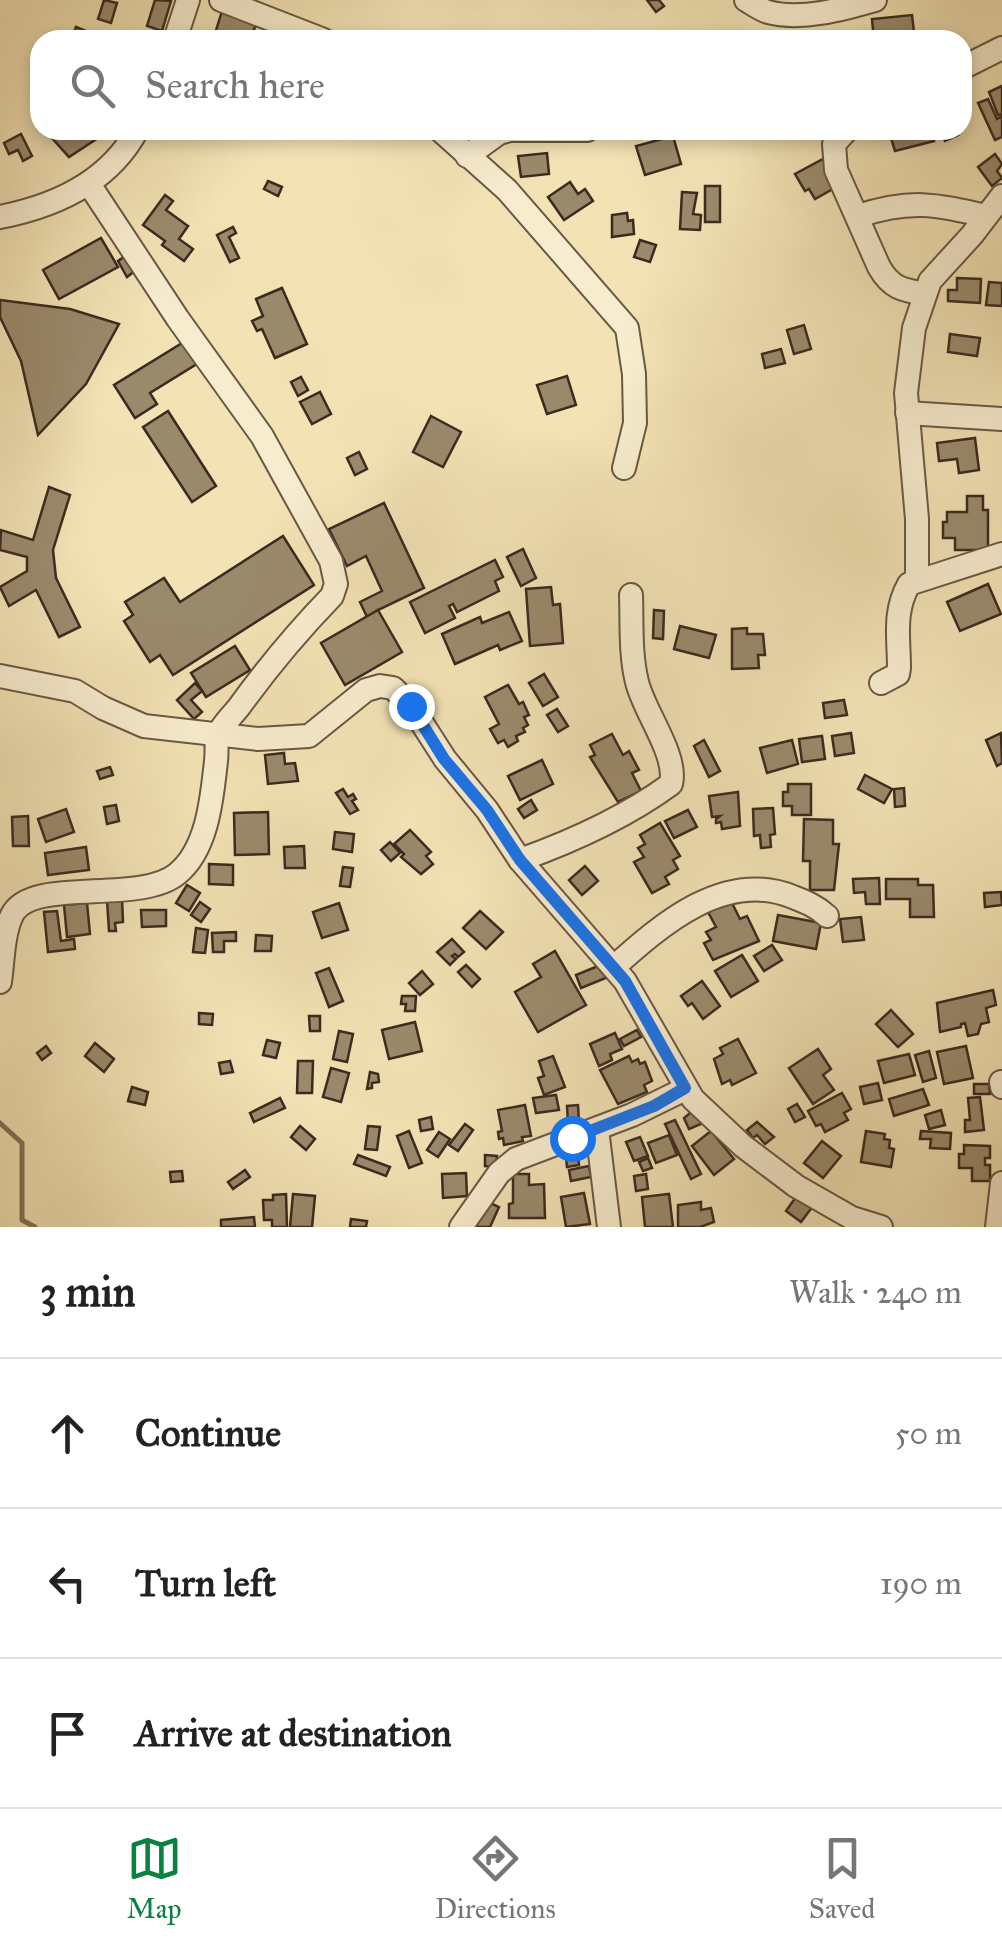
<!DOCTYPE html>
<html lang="en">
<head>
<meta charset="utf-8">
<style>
	body { margin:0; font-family:"IM FELL Great Primer",serif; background:#f2f2f2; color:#222 }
	.stop { position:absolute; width:30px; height:30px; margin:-22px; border:8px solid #1a73e8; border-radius:50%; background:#fff }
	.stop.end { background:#1a73e8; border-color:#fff; box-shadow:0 2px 10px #0008 }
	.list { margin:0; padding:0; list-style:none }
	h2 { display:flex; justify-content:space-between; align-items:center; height:130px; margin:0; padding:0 40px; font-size:42px }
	h2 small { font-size:32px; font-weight:400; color:#767676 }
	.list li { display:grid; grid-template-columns:65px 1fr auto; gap:30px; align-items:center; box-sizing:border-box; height:150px; padding:0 40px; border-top:2px solid #e0e0e0 }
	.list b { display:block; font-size:38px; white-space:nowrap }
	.list em { font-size:32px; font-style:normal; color:#767676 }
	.icon { flex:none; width:55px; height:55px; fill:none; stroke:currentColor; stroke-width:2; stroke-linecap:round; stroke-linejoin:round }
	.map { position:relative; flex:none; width:1002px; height:1227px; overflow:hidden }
	.search { position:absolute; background:#fff; box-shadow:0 5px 15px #0003; left:30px; right:30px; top:30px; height:110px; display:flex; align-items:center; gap:25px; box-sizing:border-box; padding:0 35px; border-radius:30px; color:#767676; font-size:38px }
	.sheet { height:580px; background:#fff }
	nav { display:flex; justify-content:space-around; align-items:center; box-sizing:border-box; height:140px; border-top:2px solid #e0e0e0; background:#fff; font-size:28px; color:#767676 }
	nav a { display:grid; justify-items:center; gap:5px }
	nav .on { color:#0b8043 }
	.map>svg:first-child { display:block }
</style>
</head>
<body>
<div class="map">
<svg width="1002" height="1227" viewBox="0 0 1002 1227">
	<rect width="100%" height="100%" fill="#f2e2b4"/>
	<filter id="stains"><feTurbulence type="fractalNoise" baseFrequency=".002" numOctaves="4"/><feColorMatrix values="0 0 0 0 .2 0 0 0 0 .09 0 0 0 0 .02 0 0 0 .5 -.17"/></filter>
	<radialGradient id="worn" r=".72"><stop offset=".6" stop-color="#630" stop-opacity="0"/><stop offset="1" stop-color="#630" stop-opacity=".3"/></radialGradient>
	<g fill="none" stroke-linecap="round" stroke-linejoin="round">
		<polyline stroke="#84735a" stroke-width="5" points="0,1123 22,1143 22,1220 35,1227"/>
	</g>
	<g fill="#9a8a6c" stroke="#3b2a1f" stroke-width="2.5">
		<polygon points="104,0 117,3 111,23 98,19"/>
		<polygon points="155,0 171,1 162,31 147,26"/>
		<polygon points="647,0 659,0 664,6 656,12"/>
		<polygon points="223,8 256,24 251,39 213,40"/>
		<polygon points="912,15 915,40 874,40 872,19"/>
		<polygon points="76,27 86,31 83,40 72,38"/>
		<polygon points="1002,86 1002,114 998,115 989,92"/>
		<polygon points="988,99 997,119 1002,116 1002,137 995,140 978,103"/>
		<polygon points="61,130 91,130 98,138 69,157 52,138"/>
		<polygon points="921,130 931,130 934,141 895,151 891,138"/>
		<polygon points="939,130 955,130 958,135 945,141"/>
		<polygon points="21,134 32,156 23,161 18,150 9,154 4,143"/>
		<polygon points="673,136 681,164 645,175 636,146"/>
		<polygon points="547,153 549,174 521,177 518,156"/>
		<polygon points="995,154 1002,164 997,171 1002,178 992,186 978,167"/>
		<polygon points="823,159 838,186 815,199 809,189 805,191 795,174"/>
		<polygon points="268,181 282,187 278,196 264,189"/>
		<polygon points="570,182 578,194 585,189 593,201 564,220 548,197"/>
		<rect x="705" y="186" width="15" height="36"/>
		<polygon points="682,192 697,193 693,214 701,215 700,230 680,229"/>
		<polygon points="165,195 173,201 166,210 188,226 179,239 193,249 184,261 162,245 165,241 143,225"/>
		<polygon points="627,213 628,221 633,220 634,234 612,237 612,215"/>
		<polygon points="233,227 236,233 229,237 239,258 230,262 217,235"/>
		<polygon points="101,238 118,267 59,299 43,270"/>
		<polygon points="640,240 656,245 650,262 634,257"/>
		<polygon points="131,252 136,270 127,277 118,261"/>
		<polygon points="957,278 981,279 980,303 948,301 948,290 957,290"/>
		<polygon points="989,282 1002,283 1002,306 986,305"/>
		<polygon points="282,288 307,344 275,358 262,329 257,331 252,321 263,316 256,299"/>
		<polygon points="0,300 70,309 119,324 86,384 38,435 21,361 0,317"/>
		<polygon points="804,325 811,349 794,354 787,330"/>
		<polygon points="950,334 980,338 977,356 948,352"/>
		<polygon points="187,340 200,362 150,393 157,404 135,418 114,385"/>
		<polygon points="781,349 785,363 765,368 762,354"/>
		<polygon points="567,376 576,405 547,414 537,385"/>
		<polygon points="301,377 308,390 298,396 291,382"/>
		<polygon points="320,392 331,414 312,424 300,402"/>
		<polygon points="168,411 216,486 192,502 143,427"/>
		<polygon points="431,416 461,432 443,467 413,452"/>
		<polygon points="975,438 979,470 959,473 957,459 939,461 937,443"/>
		<polygon points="359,452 367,469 355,475 347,458"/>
		<polygon points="49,487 70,495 53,550 56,578 80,627 59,637 36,590 9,606 0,587 27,571 27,557 0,550 1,530 33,540"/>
		<polygon points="967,496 983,496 983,510 988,510 988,550 955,550 955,538 943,538 943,522 947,522 947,512 967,512"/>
		<polygon points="384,503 424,588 378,610 368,619 360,602 382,591 366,556 347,566 329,529"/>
		<polygon points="283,536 314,585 173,675 160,655 150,662 124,621 133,615 125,602 164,578 180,602"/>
		<polygon points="523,549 536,578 521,586 507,557"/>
		<polygon points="495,560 503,577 495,581 499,591 457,612 453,604 449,606 455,618 425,633 410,602"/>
		<polygon points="988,584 1001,614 960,631 947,602"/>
		<polygon points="551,587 553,605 560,604 563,643 530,646 526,589"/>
		<polygon points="378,610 402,652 345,685 321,643"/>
		<polygon points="654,610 664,611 663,639 653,638"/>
		<polygon points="509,612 522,641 500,650 498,645 455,664 442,634 480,617 482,623"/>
		<polygon points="680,626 716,635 709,658 674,649"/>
		<polygon points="747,628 747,634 763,634 765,655 758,655 759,668 732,669 732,629"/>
		<polygon points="235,646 250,670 206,697 191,673"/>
		<polygon points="544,674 558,697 543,706 529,683"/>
		<polygon points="195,683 202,691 191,700 202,712 194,719 177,700"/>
		<polygon points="508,685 519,704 523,702 529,715 524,717 528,725 523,728 525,732 516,736 518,741 508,747 504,740 498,743 490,729 499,724 485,697"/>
		<polygon points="844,700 847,715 825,718 823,703"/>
		<polygon points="557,709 568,726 558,732 547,715"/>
		<polygon points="851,733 854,753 835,756 832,736"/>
		<polygon points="1001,733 1002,763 997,766 986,740"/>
		<polygon points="612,734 623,755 629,751 639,770 632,773 641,791 618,802 590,757 595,755 590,745"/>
		<polygon points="822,736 825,759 802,762 799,739"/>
		<polygon points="704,740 720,771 709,777 694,746"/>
		<polygon points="792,740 798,764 767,773 760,748"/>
		<polygon points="284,753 285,764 295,763 298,781 268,784 265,755"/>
		<polygon points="542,760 553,784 520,800 508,776"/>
		<polygon points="110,767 113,775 100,779 97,771"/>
		<polygon points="865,775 892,789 884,803 858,789"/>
		<polygon points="788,784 811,784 811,815 792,815 792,806 783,806 783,792 788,792"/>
		<polygon points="904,788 905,806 895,807 894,789"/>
		<polygon points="343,789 348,797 353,794 356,799 352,801 358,810 350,814 336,793"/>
		<polygon points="738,792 740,826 722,829 721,822 716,823 716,819 720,816 712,817 709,796"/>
		<polygon points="531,800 537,810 524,818 518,809"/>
		<polygon points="116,805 119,821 107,824 104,807"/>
		<polygon points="773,808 775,834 770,835 771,847 761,848 760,835 754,836 753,809"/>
		<polygon points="66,809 74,832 46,842 38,819"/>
		<polygon points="688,810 697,827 674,838 665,821"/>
		<polygon points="268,812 269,854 235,855 234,813"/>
		<polygon points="28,816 29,846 13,846 12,817"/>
		<polygon points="804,819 833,820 833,844 839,844 834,890 810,890 810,861 803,861"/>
		<polygon points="660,823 680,856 673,860 678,869 665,877 669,884 652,893 634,862 644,857 638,848 645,844 640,835"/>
		<polygon points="410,830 431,852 426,856 433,864 421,874 401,857 404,854 394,844"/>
		<polygon points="335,832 354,834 352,852 333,849"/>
		<polygon points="390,842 400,853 391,861 381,850"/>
		<polygon points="304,846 305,868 285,868 284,847"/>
		<polygon points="86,847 89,870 48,875 45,853"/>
		<polygon points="209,864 233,865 233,885 209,884"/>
		<polygon points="585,866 598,881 582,895 569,880"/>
		<polygon points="343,867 353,868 350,887 340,886"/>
		<polygon points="879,878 880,904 866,904 865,892 854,893 853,879"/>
		<polygon points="886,879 918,879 918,885 933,885 934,917 910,917 910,899 886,899"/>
		<polygon points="187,885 200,893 189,911 176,903"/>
		<polygon points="1001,892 1002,905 985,907 984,893"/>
		<polygon points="122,899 123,922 115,923 116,931 109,931 107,900"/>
		<polygon points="731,901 740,919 747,916 759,941 713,960 704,943 711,940 706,932 716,927 708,912"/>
		<polygon points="200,902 210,909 201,922 191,915"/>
		<polygon points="87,903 90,934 67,937 64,905"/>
		<polygon points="339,903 348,930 322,938 313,912"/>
		<polygon points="141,910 166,910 166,926 142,927"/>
		<polygon points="57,911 61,941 74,939 75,949 48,952 44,912"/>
		<polygon points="480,911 503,932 486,949 463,928"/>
		<polygon points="778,915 821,923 816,949 773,941"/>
		<polygon points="861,917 864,940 843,942 840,919"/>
		<polygon points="196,928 208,930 205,953 193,952"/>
		<polygon points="236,932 236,941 224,941 224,952 213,952 212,933"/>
		<polygon points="256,935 272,936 271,951 255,951"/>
		<polygon points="452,939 464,952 458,957 455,954 452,956 456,959 450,965 437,952"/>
		<polygon points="772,945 782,960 764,971 754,956"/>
		<polygon points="555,951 586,1005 538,1032 515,992 541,977 533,964"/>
		<polygon points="742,955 758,981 731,997 715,971"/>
		<polygon points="603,964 608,977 581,988 576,975"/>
		<polygon points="466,965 480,979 472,987 458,972"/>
		<polygon points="329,968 343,1001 329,1007 316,973"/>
		<polygon points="422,971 433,984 420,995 409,983"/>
		<polygon points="702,981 720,1006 703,1019 692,1003 688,1006 681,996"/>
		<polygon points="993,990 996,1005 986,1008 989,1022 981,1024 978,1034 968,1036 965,1023 961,1024 961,1027 940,1032 937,1003"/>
		<polygon points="402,996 416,996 415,1011 405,1011 406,1004 401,1004"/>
		<polygon points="891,1010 913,1034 898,1047 876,1024"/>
		<polygon points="199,1013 213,1014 212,1025 199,1024"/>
		<polygon points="309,1016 320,1016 320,1031 310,1031"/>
		<polygon points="415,1022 422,1051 389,1059 382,1030"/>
		<polygon points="637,1030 641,1037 624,1046 620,1039"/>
		<polygon points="339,1031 353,1034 347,1062 333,1059"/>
		<polygon points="615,1033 622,1049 610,1054 612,1060 599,1066 590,1044"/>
		<polygon points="738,1039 756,1073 732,1085 730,1080 722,1084 714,1059 723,1054 720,1048"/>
		<polygon points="267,1040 280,1043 276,1058 263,1055"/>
		<polygon points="95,1043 114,1059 104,1072 85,1056"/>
		<polygon points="46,1046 51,1053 42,1060 37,1053"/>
		<polygon points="966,1046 973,1078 944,1084 937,1052"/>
		<polygon points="818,1049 831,1069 823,1075 834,1090 813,1104 789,1068"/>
		<polygon points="929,1051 936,1078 923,1082 915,1055"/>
		<polygon points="909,1054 915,1075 884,1083 878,1061"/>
		<polygon points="553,1056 565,1087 544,1095 538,1078 544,1076 539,1061"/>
		<polygon points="629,1056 632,1062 638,1059 640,1064 645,1062 652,1081 644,1085 647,1092 618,1104 600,1070"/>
		<polygon points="230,1061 233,1072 221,1074 219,1063"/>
		<polygon points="298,1061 313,1061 312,1093 297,1093"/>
		<polygon points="331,1068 349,1073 341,1102 323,1097"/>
		<polygon points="370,1072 378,1074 379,1082 372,1083 372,1088 367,1089"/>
		<polygon points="878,1083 882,1100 864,1104 860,1087"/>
		<polygon points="974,1084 989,1084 990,1094 974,1094"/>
		<polygon points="132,1087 148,1092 145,1105 128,1101"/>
		<polygon points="923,1089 929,1105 894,1116 889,1099"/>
		<polygon points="842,1093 851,1109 844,1113 848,1120 825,1132 821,1124 816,1126 808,1111"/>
		<polygon points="556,1095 559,1110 536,1113 533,1098"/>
		<polygon points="980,1097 984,1130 965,1132 965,1120 970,1120 968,1098"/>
		<polygon points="280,1098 285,1108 254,1122 250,1113"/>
		<polygon points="797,1104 805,1117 795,1122 788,1109"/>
		<polygon points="525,1105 531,1136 522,1137 523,1141 504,1145 503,1138 499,1139 498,1132 502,1131 498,1110"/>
		<polygon points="578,1105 579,1123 568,1123 567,1106"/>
		<polygon points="696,1108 703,1123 689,1129 684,1118"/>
		<polygon points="941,1110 945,1125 929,1129 925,1115"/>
		<polygon points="431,1117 433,1129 421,1131 419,1120"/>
		<polygon points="675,1120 701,1174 691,1179 665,1124"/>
		<polygon points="757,1122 774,1137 765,1144 757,1135 753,1138 747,1130"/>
		<polygon points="465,1124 473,1130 458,1151 449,1145"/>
		<polygon points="300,1126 315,1139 306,1150 291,1137"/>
		<polygon points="368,1126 380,1127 377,1150 365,1149"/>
		<polygon points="409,1131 422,1163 409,1168 397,1136"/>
		<polygon points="711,1131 734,1159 714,1175 692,1146"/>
		<polygon points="866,1131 885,1134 884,1139 890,1140 889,1148 894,1149 891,1167 861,1162"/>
		<polygon points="921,1131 951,1133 950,1149 930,1148 931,1139 920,1139"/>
		<polygon points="439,1132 450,1139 438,1157 427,1150"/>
		<polygon points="669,1135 677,1155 656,1163 648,1143"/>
		<polygon points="640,1137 648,1156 634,1161 626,1142"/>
		<polygon points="822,1141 841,1156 823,1178 804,1163"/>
		<polygon points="964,1145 990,1146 990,1158 985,1158 985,1165 990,1165 990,1181 972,1181 972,1168 959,1168 959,1154 964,1154"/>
		<polygon points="358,1155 390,1167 386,1176 354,1164"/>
		<polygon points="485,1155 497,1156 496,1167 485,1166"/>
		<polygon points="578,1156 579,1165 567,1167 566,1157"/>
		<polygon points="648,1158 652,1168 643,1171 639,1162"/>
		<polygon points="589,1166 591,1177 571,1181 569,1170"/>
		<polygon points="245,1170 250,1177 233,1189 228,1182"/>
		<polygon points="182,1171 183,1181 171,1182 170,1172"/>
		<polygon points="466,1173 467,1196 443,1198 442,1174"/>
		<polygon points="513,1174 529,1174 529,1185 544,1184 545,1218 509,1218 509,1204 513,1203"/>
		<polygon points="646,1174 648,1189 636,1191 634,1176"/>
		<polygon points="584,1193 590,1224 566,1227 561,1197"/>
		<polygon points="286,1194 287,1227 272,1227 272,1220 264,1220 263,1200 273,1200 273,1195"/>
		<polygon points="293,1194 315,1196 312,1227 290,1227"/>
		<polygon points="669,1194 673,1227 645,1227 642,1197"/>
		<polygon points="798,1194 813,1206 801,1222 786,1211"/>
		<polygon points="486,1201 499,1207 490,1227 479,1227 474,1224"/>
		<polygon points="701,1202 701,1210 711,1208 714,1222 700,1227 678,1227 678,1205"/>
		<polygon points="254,1217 255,1227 221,1227 221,1220"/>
		<polygon points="351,1219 367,1221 366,1227 350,1227"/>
	</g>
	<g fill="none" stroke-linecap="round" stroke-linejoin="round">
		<g stroke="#695844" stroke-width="26">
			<g id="minor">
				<polyline points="221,0 324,40"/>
				<path d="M 746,0 C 753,4 761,10 768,12 C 801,21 844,9 875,0"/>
				<polyline points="175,40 188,0"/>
				<polyline points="962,68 1002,48"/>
				<polyline points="440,130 507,190 627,328 634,374 635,423 624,468"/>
				<polyline points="515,130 587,130"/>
				<path d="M 847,130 L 834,144 L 836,170 L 879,267 C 891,288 902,290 925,294"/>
				<polyline points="467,156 499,133 510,130"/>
				<path d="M 858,216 C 911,199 933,204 986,216"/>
				<path d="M 0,217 C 56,206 109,182 137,130"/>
				<polyline points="907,413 1002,419"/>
				<polyline points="917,580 917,519 906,393 914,328 930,281 972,235 1002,196"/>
				<polyline points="0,676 75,691 103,708 144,726 258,739 309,736 366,690 380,686 393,688 411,706 445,759 487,810 520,860 625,981 693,1099 743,1146 796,1186 852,1218 881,1227"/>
				<path d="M 881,683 L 898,674 L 899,668 C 899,638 893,612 909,584 L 1002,554"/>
				<path d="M 520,860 C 573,841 626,817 671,784 C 678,755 644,712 637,682 C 630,654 632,623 631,595"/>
				<path d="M 614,967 C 662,924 725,869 793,897 C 806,902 816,906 827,916"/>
				<path d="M 0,982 C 3,961 3,934 12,915 C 31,876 139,905 177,874 C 208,849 212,797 216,761 C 217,753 216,745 217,738 C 220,727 232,716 239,707 C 268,667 298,631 332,596 L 336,584 L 331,561 L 262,436 L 178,319 L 89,184"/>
				<polyline points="1001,1082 1002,1087"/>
				<polyline points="597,1129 609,1227"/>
				<polyline points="461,1227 499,1173 516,1159 632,1115 685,1089"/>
				<polyline points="997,1227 1002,1183"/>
			</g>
		</g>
		<use href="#minor" stroke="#f7ecce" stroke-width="22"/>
	</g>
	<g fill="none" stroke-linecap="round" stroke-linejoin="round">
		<polyline stroke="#1a73e8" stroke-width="12" points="411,706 444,759 487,810 520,860 625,981 685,1088 654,1106 572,1138"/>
	</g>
	<rect width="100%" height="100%" filter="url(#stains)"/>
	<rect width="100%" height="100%" fill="url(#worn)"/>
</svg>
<div class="stop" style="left:572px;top:1138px"></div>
<div class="stop end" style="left:411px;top:706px"></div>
<div class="search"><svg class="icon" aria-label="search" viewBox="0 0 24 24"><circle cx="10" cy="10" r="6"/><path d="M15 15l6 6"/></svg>Search here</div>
</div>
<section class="sheet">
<h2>3 min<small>Walk · 240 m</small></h2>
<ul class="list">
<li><svg class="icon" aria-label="ahead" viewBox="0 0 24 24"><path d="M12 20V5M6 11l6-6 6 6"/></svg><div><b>Continue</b></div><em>50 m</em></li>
<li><svg class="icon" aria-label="left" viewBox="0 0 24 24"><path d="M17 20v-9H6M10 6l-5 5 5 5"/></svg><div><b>Turn left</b></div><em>190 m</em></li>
<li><svg class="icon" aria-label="arrive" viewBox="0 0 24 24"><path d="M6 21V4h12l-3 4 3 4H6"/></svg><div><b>Arrive at destination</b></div></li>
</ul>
</section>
<nav>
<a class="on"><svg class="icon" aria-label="map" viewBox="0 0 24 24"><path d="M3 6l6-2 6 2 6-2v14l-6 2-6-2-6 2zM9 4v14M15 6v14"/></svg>Map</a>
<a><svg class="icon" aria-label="directions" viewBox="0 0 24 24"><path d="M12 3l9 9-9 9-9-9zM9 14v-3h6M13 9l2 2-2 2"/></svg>Directions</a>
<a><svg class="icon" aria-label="saved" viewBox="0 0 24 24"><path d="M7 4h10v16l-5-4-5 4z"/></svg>Saved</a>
</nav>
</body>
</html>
